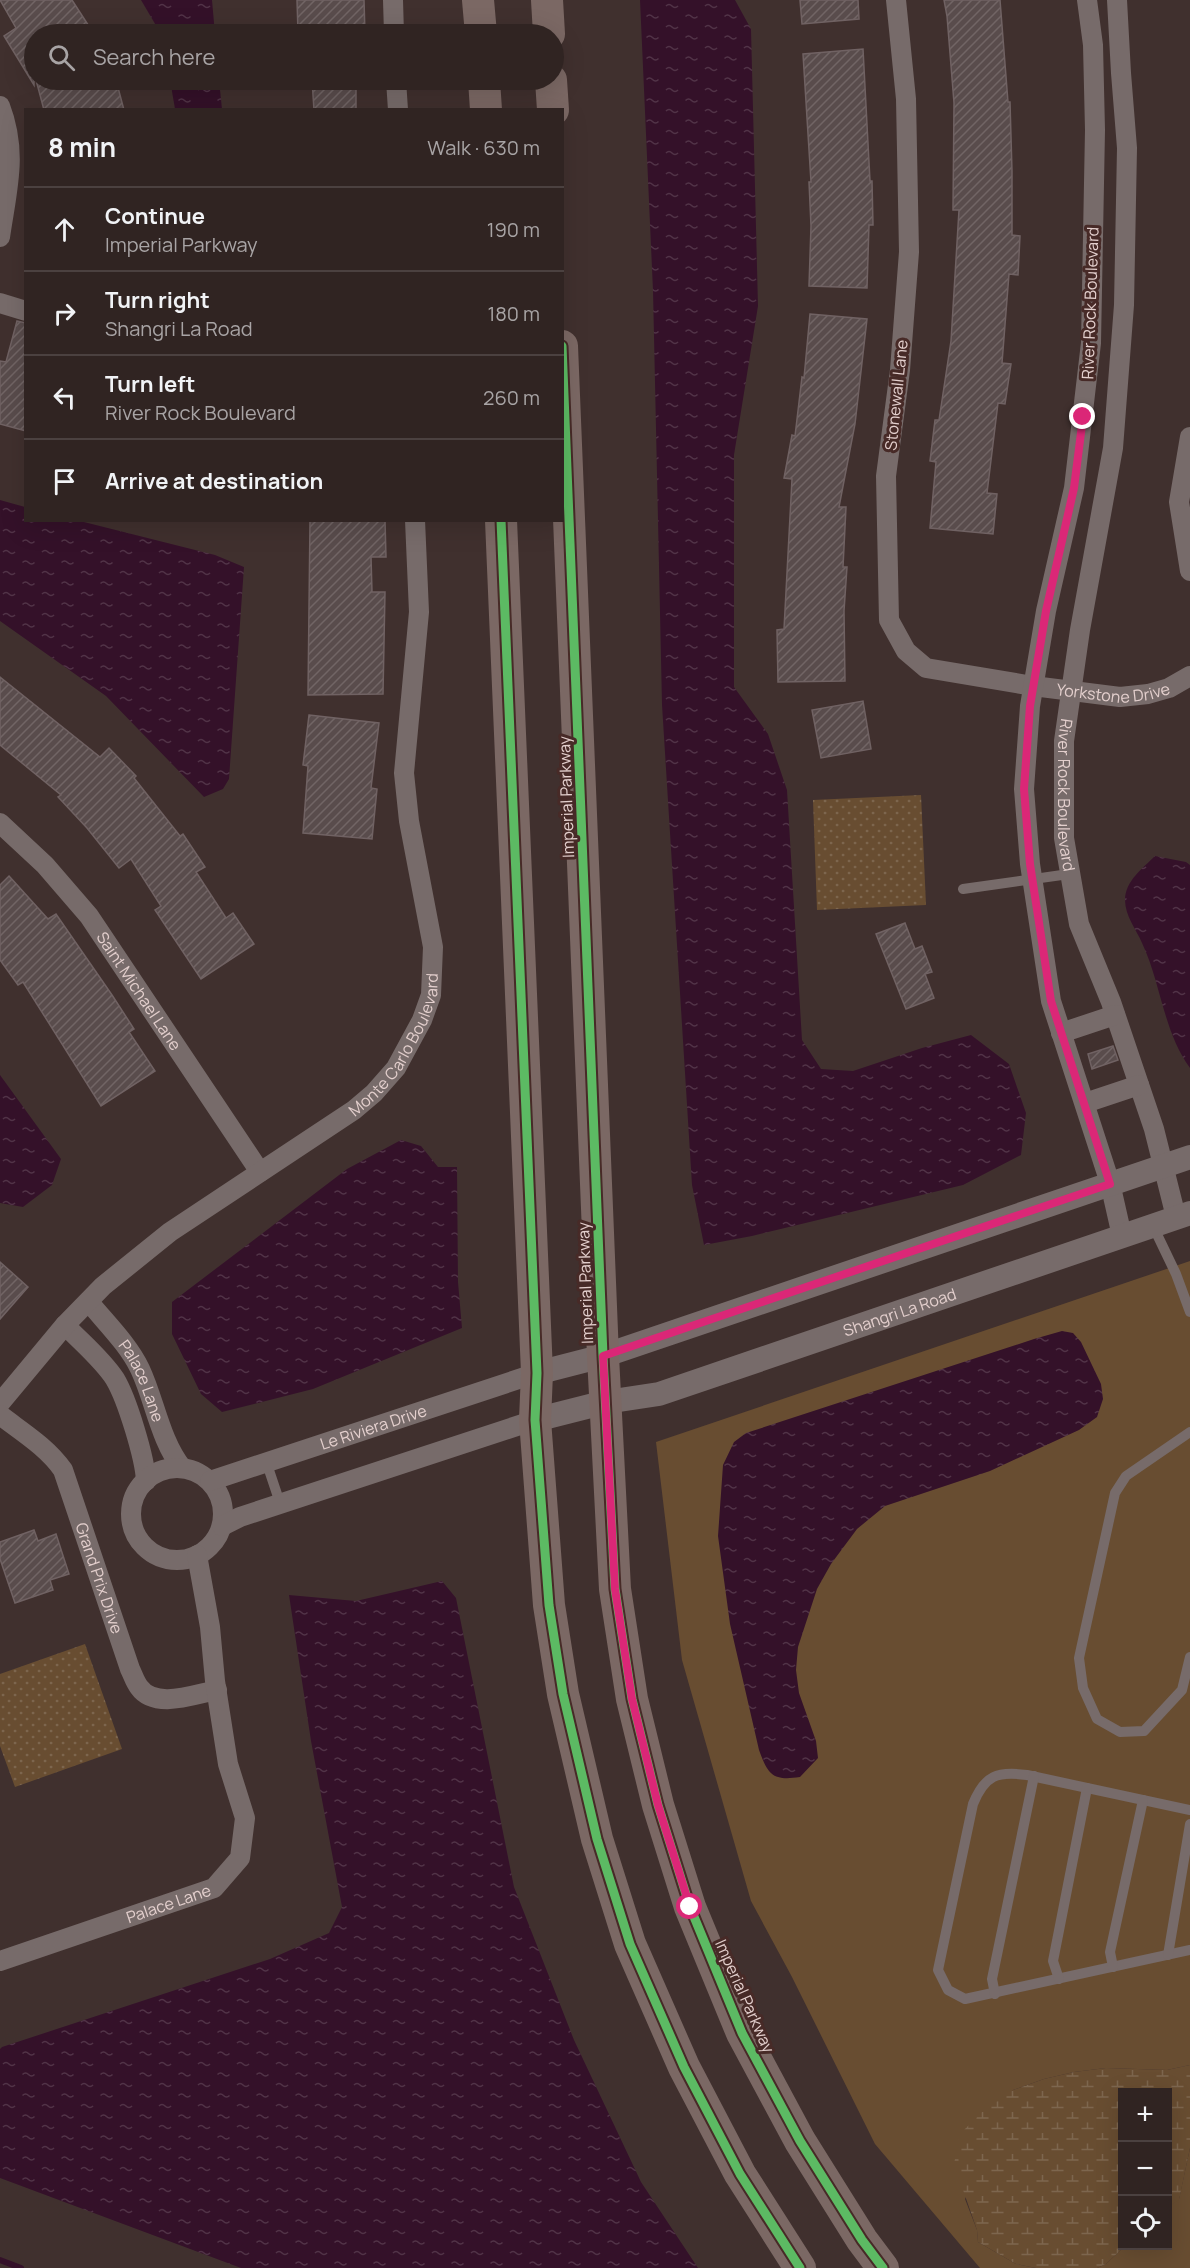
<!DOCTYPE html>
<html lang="en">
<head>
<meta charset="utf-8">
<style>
	body { margin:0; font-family:Manrope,sans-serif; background:#382c2a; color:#f1f3f6 }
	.controls { position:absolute; right:18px; bottom:18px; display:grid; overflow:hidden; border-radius:0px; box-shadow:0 6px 24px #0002 }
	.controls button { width:54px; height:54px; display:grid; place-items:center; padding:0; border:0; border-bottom:2px solid #4b4140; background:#302422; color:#f1f3f6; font:30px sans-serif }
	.stop { position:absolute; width:18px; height:18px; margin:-14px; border:4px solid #db2777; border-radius:50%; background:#fff }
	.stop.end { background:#db2777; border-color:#fff; box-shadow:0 2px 6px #0008 }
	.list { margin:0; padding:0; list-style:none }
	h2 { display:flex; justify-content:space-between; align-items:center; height:78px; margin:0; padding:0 24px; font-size:26px }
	h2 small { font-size:20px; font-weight:400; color:#a8a4a5 }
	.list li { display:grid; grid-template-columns:39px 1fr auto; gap:18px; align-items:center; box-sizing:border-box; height:84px; padding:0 24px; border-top:2px solid #4b4140 }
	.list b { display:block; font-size:22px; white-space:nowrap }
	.list p { margin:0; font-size:20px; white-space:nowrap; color:#a8a4a5 }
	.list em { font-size:20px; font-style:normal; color:#a8a4a5 }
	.icon { flex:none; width:33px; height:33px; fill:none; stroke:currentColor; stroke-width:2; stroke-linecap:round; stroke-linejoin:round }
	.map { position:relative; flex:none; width:1190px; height:2268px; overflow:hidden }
	.search { position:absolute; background:#302422; box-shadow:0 6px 24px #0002; left:24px; top:24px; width:540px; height:66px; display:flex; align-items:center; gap:15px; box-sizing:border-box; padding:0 21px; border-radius:33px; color:#a8a4a5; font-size:22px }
	.panel { position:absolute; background:#302422; box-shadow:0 6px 24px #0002; left:24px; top:108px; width:540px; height:414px; border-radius:0px }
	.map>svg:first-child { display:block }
</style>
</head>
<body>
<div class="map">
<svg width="1190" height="2268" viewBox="0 0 1190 2268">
	<defs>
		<pattern id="wetland-marsh" width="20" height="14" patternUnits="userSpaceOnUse" patternTransform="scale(1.5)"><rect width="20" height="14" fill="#684d31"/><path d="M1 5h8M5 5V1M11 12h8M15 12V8" fill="none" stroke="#7d664e"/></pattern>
		<pattern id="park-dots" width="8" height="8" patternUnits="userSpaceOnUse" patternTransform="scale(1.5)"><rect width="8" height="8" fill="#684d31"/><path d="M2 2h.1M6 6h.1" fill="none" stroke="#7d664e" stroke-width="1.8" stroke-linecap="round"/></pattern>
		<pattern id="water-ripples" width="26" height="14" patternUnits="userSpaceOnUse" patternTransform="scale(1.5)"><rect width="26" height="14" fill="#341129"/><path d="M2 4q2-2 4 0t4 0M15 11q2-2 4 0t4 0" fill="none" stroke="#513347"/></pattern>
		<pattern id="building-hatch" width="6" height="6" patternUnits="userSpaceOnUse" patternTransform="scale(1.5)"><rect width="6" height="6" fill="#594c4c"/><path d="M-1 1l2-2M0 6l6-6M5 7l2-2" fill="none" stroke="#716565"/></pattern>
	</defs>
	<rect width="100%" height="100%" fill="#40302e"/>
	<g fill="#684d31">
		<polygon points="1190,1261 1190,2065 1167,2070 1106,2068 1074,2072 1044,2079 1013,2090 965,2199 977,2230 978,2242 1016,2264 1036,2268 980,2268 875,2144 792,1977 751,1901 682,1660 656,1442"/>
		<polygon points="1190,2148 1190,2268 1097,2268 1106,2264 1125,2246 1168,2246 1168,2207 1179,2199"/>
	</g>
	<polygon fill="url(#wetland-marsh)" points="1190,2065 1190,2148 1179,2200 1168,2207 1168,2092 1122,2092 1122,2246 1125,2246 1106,2264 1097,2268 1036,2268 1016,2264 978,2242 977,2230 954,2164 960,2134 984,2110 1013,2090 1044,2079 1074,2072 1106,2068 1167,2070"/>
	<g fill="url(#park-dots)">
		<polygon points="921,795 926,905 817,910 813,800"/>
		<polygon points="85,1644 122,1749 15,1787 0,1746 0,1674"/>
	</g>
	<g fill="url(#water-ripples)">
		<polygon points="141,0 212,0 215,34 161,34"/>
		<polygon points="640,0 735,0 751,29 758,306 734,455 734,687 768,734 787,790 802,1040 821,1069 853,1071 922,1048 971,1035 1009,1064 1026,1113 1021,1155 963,1185 752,1236 704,1245 692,1185 662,705 653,291"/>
		<polygon points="170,80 219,80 222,109 175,109"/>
		<polygon points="0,500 25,507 26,520 80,521 215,555 244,567 229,779 223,789 204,797 106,696 0,621"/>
		<path d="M 1155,856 L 1186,862 L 1190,865 L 1190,1068 C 1163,1031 1161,983 1142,943 C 1136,929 1125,916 1125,900 C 1125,881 1143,868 1155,856 Z"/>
		<polygon points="0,1075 61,1159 52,1185 23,1207 0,1203"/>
		<polygon points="401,1140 421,1146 438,1167 457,1167 458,1282 462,1328 313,1389 222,1412 201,1394 172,1334 172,1302 347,1169"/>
		<path d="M 1062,1331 L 1073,1333 L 1081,1342 L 1101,1384 L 1103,1399 L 1097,1417 L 1079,1430 L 990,1471 L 885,1506 L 857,1529 L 831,1564 L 817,1589 L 798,1647 L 796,1670 L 799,1693 L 816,1741 L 818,1758 L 800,1777 C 773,1781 768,1775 759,1750 L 730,1624 L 718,1536 L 723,1465 L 734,1442 L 746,1433 L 1034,1339 Z"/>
		<polygon points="442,1581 456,1598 514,1887 574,2040 641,2182 698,2268 241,2268 0,2178 0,2049 2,2047 270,1959 329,1933 342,1907 311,1741 289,1595 356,1601"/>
	</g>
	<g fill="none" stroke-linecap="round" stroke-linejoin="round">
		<polyline stroke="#341129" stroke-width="6" points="0,2260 21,2268"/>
	</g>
	<g fill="url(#building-hatch)" stroke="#706263" stroke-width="1.5">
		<polygon points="0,0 72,0 94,34 34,34 34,85 4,36 16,28"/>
		<polygon points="297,0 364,0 365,34 308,34 308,31 298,32"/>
		<polygon points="800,0 858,0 859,19 802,24"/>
		<polygon points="944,0 1000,0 1008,102 1010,102 1012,171 1012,235 1020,236 1018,275 1009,274 1002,363 1011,364 1005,404 998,403 987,493 997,494 993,534 930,528 936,462 930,461 935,420 939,420 951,341 959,210 953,210 954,103 947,16"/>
		<polygon points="863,49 870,181 872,181 873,225 869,225 867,288 809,286 811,226 809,182 811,182 803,54"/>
		<polygon points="36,80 116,80 124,110 44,110"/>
		<polygon points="312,80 356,80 356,110 314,110"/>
		<polygon points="810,314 867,319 855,424 839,507 846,507 843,567 847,567 844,611 845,681 778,682 777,630 784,629 792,479 784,478 792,435 795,436 802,377 804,378"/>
		<polygon points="17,321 26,323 26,431 0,424 0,361 6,362"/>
		<polygon points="310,520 385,520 386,557 371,557 372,592 385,592 383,694 308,695"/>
		<polygon points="0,677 100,757 109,748 136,776 134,778 180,836 183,834 205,867 196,872 226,918 233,913 254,944 201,979 155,910 161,906 131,859 119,868 87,828 58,797 61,795 0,745"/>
		<polygon points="863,701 871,749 821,758 812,710"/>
		<polygon points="309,715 379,723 371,788 377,789 372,839 303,833 308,766 303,765"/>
		<polygon points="9,876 48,919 56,914 112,995 134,1029 129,1032 155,1071 101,1106 23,982 18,985 0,960 0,885"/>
		<polygon points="905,923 915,949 922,946 932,972 925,974 934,998 906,1009 876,934"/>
		<polygon points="1113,1046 1118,1060 1092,1069 1088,1054"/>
		<polygon points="0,1262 28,1287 0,1319"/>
		<polygon points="34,1530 38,1541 56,1534 69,1574 50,1580 53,1590 15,1603 0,1559 0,1542"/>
	</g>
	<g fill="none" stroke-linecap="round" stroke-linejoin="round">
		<g stroke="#776b6a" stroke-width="10">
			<polyline points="963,889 1069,874"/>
			<polyline points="1153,1226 1176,1274 1190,1312"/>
			<polyline points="1190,1432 1126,1476 1115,1493 1079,1658 1083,1688 1097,1719 1120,1732 1144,1731 1182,1690 1190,1657"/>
			<polyline points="267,1464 280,1503"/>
			<path d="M 1190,1810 L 1027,1775 C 997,1771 985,1775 973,1804 L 938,1970 L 948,1990 L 965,1999 L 1190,1950"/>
			<polyline points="1168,1955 1190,1824"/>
			<polyline points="1113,1967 1110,1952 1143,1800"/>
			<polyline points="1059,1979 1053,1961 1087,1788"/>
			<polyline points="995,1994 992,1979 1034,1776"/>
		</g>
		<g stroke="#776b6a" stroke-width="20">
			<polyline points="393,0 394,34"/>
			<path id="s1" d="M 896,0 L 906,99 L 909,252 L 900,370 L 886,476 L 889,620 L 906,651 L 926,668 L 1033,686 L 1120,697 L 1148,694 L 1169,688 L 1190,676"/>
			<polyline points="1087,0 1093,45 1095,130 1091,343 1074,488 1046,611 1030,706 1024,789 1030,864 1051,1001 1110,1183 1122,1236"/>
			<path id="s2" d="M 1117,0 L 1121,73 L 1127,148 L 1124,305 L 1113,448 L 1080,630 L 1064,741 L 1064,838 L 1079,924 L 1111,1002 L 1154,1129 L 1176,1217"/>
			<polyline points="396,80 398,110"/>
			<path d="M 0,106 C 18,153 7,189 0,237"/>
			<polyline points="0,303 26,311"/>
			<polyline points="1190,437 1179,502 1190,571"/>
			<path id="s3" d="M 0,823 L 45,865 L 89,916 L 260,1172"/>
			<polyline points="1061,1033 1115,1015"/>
			<polyline points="1085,1103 1139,1085"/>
			<path id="s4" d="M 89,1302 C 106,1323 128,1344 140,1369 C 155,1401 160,1440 182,1468"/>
			<path d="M 65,1325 C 81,1342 102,1359 115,1379 C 127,1399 145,1458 146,1481"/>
			<path id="s5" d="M 0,1403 L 65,1325 L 103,1286 L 170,1232 L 354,1110 L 374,1093 L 396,1068 L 422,1020 L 431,995 L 433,947 L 409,821 L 404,773 L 419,612 L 415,520"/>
			<path id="s6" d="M 0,1415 C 22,1432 47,1447 63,1470 L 130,1669 C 133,1675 135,1682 139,1687 C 155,1710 195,1694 217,1690"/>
			<circle cx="177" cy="1514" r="46"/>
			<path id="s7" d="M 210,1481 L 537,1373"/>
			<polyline points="222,1526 240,1517 535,1420"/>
			<path id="s8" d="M 0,1961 L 214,1888 L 240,1858 L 245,1818 L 228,1764 L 215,1681 L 210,1627 L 197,1555"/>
		</g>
		<g stroke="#776b6a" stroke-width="24">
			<polyline points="537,1373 603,1356 1190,1157"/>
			<path id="s9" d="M 535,1420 L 606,1402 L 659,1394 L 1190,1213"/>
		</g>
		<g stroke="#7b6864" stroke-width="32">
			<polyline points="478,0 481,34"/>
			<polyline points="547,0 549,34"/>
			<polyline points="484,80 486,110"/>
			<polyline points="551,80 553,110"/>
			<polyline points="562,346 603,1356 615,1589 632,1699 658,1805 690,1907 742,2033 800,2141 862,2240 883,2268"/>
			<polyline points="501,520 537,1373 535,1420 549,1605 563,1694 597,1839 630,1944 684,2067 740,2174 800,2268"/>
		</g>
		<g stroke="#472a27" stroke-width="13">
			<g id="cycleway">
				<polyline points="562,346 603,1356 615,1589 632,1699 658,1805 690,1907 742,2033 800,2141 862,2240 883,2268"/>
				<polyline points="501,520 537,1373 535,1420 549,1605 563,1694 597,1839 630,1944 684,2067 740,2174 800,2268"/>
			</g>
		</g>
		<use href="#cycleway" stroke="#5cba63" stroke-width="9"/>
	</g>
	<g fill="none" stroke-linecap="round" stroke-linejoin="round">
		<polyline stroke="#db2777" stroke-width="8" points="690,1907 658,1805 632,1699 615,1589 603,1356 1110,1184 1051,1001 1030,864 1024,789 1030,706 1046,611 1074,488 1083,417"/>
	</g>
	<g text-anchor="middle" stroke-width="6" stroke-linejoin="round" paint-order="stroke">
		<g font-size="16" fill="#e3cfcd" stroke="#472a27">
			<text transform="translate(1090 303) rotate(-88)" y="6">River Rock Boulevard</text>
			<text transform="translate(896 395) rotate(-84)" y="6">Stonewall Lane</text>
			<text dy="6" stroke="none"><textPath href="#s1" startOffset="873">Yorkstone Drive</textPath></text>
			<text dy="6" stroke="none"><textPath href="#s2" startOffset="800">River Rock Boulevard</textPath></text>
			<text transform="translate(566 797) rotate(-92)" y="6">Imperial Parkway</text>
			<text dy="6" stroke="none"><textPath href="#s3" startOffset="219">Saint Michael Lane</textPath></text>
			<text dy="6" stroke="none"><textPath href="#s5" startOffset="542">Monte Carlo Boulevard</textPath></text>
			<text transform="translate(585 1283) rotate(-92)" y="6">Imperial Parkway</text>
			<text dy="6" stroke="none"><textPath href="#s9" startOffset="381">Shangri La Road</textPath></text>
			<text dy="6" stroke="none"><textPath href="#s4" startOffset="96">Palace Lane</textPath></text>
			<text dy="6" stroke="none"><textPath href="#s7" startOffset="172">Le Riviera Drive</textPath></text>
			<text dy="6" stroke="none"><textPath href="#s6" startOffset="198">Grand Prix Drive</textPath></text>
			<text dy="6" stroke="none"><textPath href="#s8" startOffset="178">Palace Lane</textPath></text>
			<text transform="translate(745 1996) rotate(66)" y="6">Imperial Parkway</text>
		</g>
	</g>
</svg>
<div class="controls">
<button>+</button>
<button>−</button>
<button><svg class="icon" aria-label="locate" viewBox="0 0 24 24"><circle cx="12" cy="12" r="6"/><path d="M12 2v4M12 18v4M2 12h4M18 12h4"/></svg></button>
</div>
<div class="stop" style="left:690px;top:1907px"></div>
<div class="stop end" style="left:1083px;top:417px"></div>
<div class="search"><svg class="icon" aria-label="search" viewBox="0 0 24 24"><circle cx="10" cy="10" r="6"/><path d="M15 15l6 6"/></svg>Search here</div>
<section class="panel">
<h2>8 min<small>Walk · 630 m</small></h2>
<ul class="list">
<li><svg class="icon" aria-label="ahead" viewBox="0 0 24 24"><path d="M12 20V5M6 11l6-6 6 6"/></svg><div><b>Continue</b><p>Imperial Parkway</p></div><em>190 m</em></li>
<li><svg class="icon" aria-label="right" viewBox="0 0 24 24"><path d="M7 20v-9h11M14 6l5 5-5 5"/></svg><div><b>Turn right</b><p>Shangri La Road</p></div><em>180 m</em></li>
<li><svg class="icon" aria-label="left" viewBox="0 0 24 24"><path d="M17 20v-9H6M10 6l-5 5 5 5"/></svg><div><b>Turn left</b><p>River Rock Boulevard</p></div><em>260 m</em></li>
<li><svg class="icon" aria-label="arrive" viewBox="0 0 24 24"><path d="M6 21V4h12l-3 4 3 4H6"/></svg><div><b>Arrive at destination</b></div></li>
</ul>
</section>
</div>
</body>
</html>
